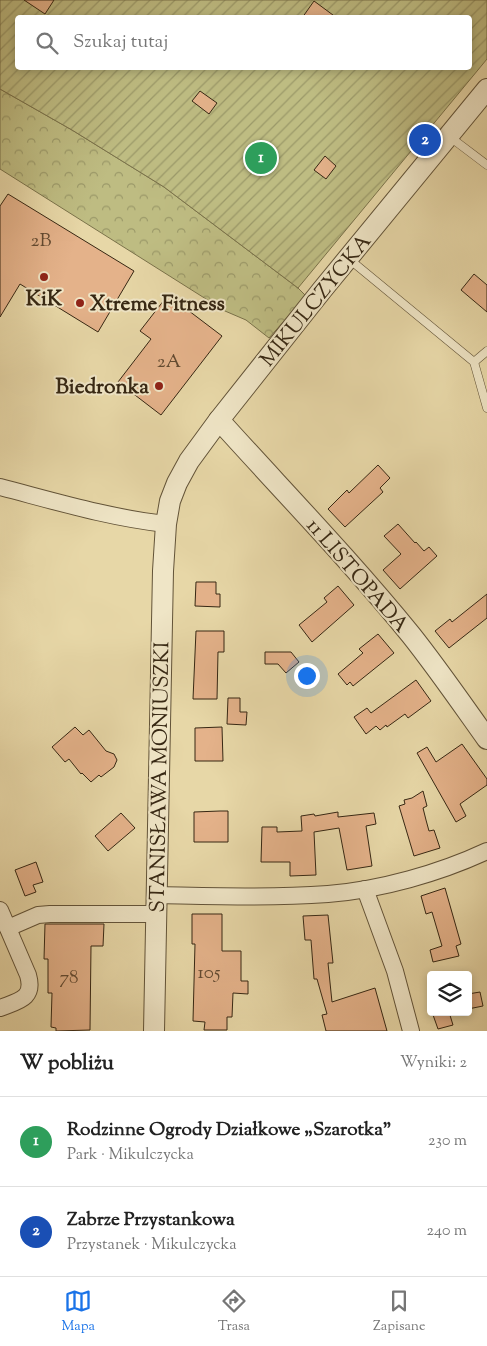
<!DOCTYPE html>
<html lang="pl">
<head>
<meta charset="utf-8">
<style>
	body { margin:0; font-family:"Sorts Mill Goudy",serif; background:#f6f6f6; color:#222 }
	.controls { position:absolute; right:15px; bottom:15px; display:grid; overflow:hidden; border-radius:5px; box-shadow:0 2px 8px #0003 }
	.controls button { width:45px; height:45px; display:grid; place-items:center; padding:0; border:0; border-bottom:1px solid #e0e0e0; background:#fff; color:#222; font:25px sans-serif }
	.you { position:absolute; left:306px; top:675px; width:18px; height:18px; margin:-12px; border:4px solid #fff; border-radius:50%; background:#1a73e8; box-shadow:0 0 0 8px #1a73e833 }
	.badge { display:grid; place-items:center; width:32px; height:32px; border-radius:50%; background:#1a73e8; color:#fff; font-size:16px; font-weight:700 }
	.pin { position:absolute; translate:-50% -50%; border:2px solid #fff; box-shadow:0 1px 5px #0006 }
	.list { margin:0; padding:0; list-style:none }
	h2 { display:flex; justify-content:space-between; align-items:center; height:65px; margin:0; padding:0 20px; font-size:21px }
	h2 small { font-size:16px; font-weight:400; color:#767676 }
	.list li { display:grid; grid-template-columns:32px 1fr auto; gap:15px; align-items:center; box-sizing:border-box; height:90px; padding:0 20px; border-top:1px solid #e0e0e0 }
	.list b { display:block; font-size:19px; white-space:nowrap }
	.list p { margin:0; font-size:16px; white-space:nowrap; color:#767676 }
	.list em { font-size:16px; font-style:normal; color:#767676 }
	.icon { flex:none; width:28px; height:28px; fill:none; stroke:currentColor; stroke-width:2; stroke-linecap:round; stroke-linejoin:round }
	.map { position:relative; flex:none; width:487px; height:1031px; overflow:hidden }
	.search { position:absolute; background:#fff; box-shadow:0 2px 8px #0003; left:15px; right:15px; top:15px; height:55px; display:flex; align-items:center; gap:12px; box-sizing:border-box; padding:0 18px; border-radius:5px; color:#767676; font-size:19px }
	.sheet { height:245px; background:#fff }
	nav { display:flex; justify-content:space-around; align-items:center; box-sizing:border-box; height:70px; border-top:1px solid #e0e0e0; background:#fff; font-size:14px; color:#767676 }
	nav a { display:grid; justify-items:center; gap:2px }
	nav .on { color:#1a73e8 }
	.map>svg:first-child { display:block }
</style>
</head>
<body>
<div class="map">
<svg width="487" height="1031" viewBox="0 0 487 1031">
	<defs>
		<pattern id="forest-crowns" width="20" height="18" patternUnits="userSpaceOnUse" patternTransform="scale(1.25)"><rect width="20" height="18" fill="#bebc82"/><path d="M2 6a3 3 0 1 1 6 0M12 15a3 3 0 1 1 6 0" fill="none" stroke="#9b9969"/></pattern>
		<pattern id="garden-furrows" width="10" height="10" patternUnits="userSpaceOnUse" patternTransform="scale(1.25)"><rect width="10" height="10" fill="#bebc82"/><path d="M-1 1l2-2M0 10L10 0M9 11l2-2" fill="none" stroke="#9b9969"/></pattern>
	</defs>
	<rect width="100%" height="100%" fill="#e7d7a7"/>
	<filter id="stains"><feTurbulence type="fractalNoise" baseFrequency=".004" numOctaves="4"/><feColorMatrix values="0 0 0 0 .2 0 0 0 0 .09 0 0 0 0 .02 0 0 0 .5 -.17"/></filter>
	<radialGradient id="worn" r=".72"><stop offset=".6" stop-color="#630" stop-opacity="0"/><stop offset="1" stop-color="#630" stop-opacity=".3"/></radialGradient>
	<polygon fill="url(#forest-crowns)" stroke="#7a724a" points="0,89 72,130 164,187 298,288 306,296 269,338 246,320 225,311 0,169"/>
	<path fill="url(#garden-furrows)" stroke="#7a724a" fill-rule="evenodd" d="M 0,0 L 487,0 L 487,59 L 298,288 L 164,187 L 72,130 L 0,89 ZM 18,18 L 470,18 L 470,68 L 18,68 Z"/>
	<g fill="#e4b28a" stroke="#362713">
		<polygon points="24,0 54,0 45,14"/>
		<polygon points="314,1 337,18 302,18"/>
		<polygon points="200,91 217,103 209,114 192,101"/>
		<polygon points="325,156 336,166 326,179 314,170"/>
		<polygon points="8,194 134,271 98,332 20,284 0,317 0,206"/>
		<polygon points="474,274 487,285 487,312 461,290"/>
		<polygon points="168,295 222,336 161,415 118,382 151,339 140,331"/>
		<polygon points="378,465 390,478 380,488 383,492 345,527 328,509 347,490 349,493"/>
		<polygon points="398,524 415,543 416,542 424,551 429,547 437,556 400,589 383,570 401,554 384,536"/>
		<polygon points="196,582 216,582 216,594 220,594 220,607 195,606"/>
		<polygon points="338,586 354,605 312,642 299,625 327,602 324,598"/>
		<polygon points="487,594 487,618 449,648 435,631 450,619 452,622"/>
		<polygon points="196,631 224,631 224,652 218,652 217,699 193,699"/>
		<polygon points="378,634 394,653 353,686 350,682 347,685 338,674 363,653 359,649"/>
		<polygon points="265,652 291,652 299,662 286,673 278,664 265,664"/>
		<polygon points="416,680 431,701 408,718 405,714 387,727 386,725 380,730 376,726 366,734 354,717 367,708 371,713"/>
		<polygon points="228,698 240,698 240,712 247,712 246,725 227,724"/>
		<polygon points="75,727 83,735 89,730 106,751 114,754 117,760 114,767 101,777 99,775 91,782 82,773 81,774 69,759 65,762 52,747"/>
		<polygon points="222,727 223,761 195,761 195,728"/>
		<polygon points="462,744 487,779 487,785 460,804 466,816 456,822 417,753 427,747 436,762"/>
		<polygon points="423,791 427,806 423,808 426,820 429,831 434,830 440,848 414,856 399,806 405,804 404,800 412,798"/>
		<polygon points="220,811 228,811 228,842 194,842 194,812"/>
		<polygon points="338,812 338,817 374,813 376,824 366,826 372,866 347,870 339,828 314,832 316,875 290,876 290,862 261,862 262,827 277,827 277,832 302,831 301,816 314,814 315,816"/>
		<polygon points="121,813 135,828 108,851 95,836"/>
		<polygon points="36,862 43,882 33,885 36,892 25,896 15,870"/>
		<polygon points="445,888 461,944 456,946 459,956 433,962 430,950 442,946 432,912 426,914 421,896"/>
		<polygon points="192,914 222,914 222,951 241,951 241,981 248,981 248,994 233,993 232,1017 227,1017 227,1030 204,1030 205,1022 193,1021 195,944 192,944"/>
		<polygon points="328,915 333,963 328,963 332,1002 375,988 387,1031 326,1031 322,1015 327,1014 317,979 314,979 311,940 305,940 303,916"/>
		<polygon points="45,924 104,924 103,946 91,946 90,1030 56,1031 56,1028 51,1027 52,993 48,993 48,959 44,959"/>
		<polygon points="480,992 483,1006 468,1009 468,994"/>
		<polygon points="432,1012 449,1012 453,1025 438,1029"/>
	</g>
	<g fill="none" stroke-linecap="round" stroke-linejoin="round">
		<g stroke="#625338" stroke-width="9">
			<g id="service">
				<polyline points="450,137 487,165"/>
				<polyline points="349,259 474,362 487,408"/>
				<polyline points="474,362 487,351"/>
			</g>
		</g>
		<g stroke="#625338" stroke-width="18">
			<g id="minor">
				<path d="M 0,487 C 54,501 110,518 166,524"/>
				<polyline points="365,889 395,971 411,1031"/>
				<path d="M 156,895 C 213,896 271,898 328,894 C 380,890 440,873 487,851"/>
				<path d="M 0,910 L 28,975 C 35,999 18,1001 0,1008"/>
				<polyline points="8,928 38,915 50,914 155,914"/>
			</g>
		</g>
		<g stroke="#625338" stroke-width="22">
			<g id="tertiary">
				<path d="M 219,420 C 283,491 350,560 411,635 C 438,669 462,704 487,739"/>
				<polyline points="154,1031 163,571 166,524 170,501 177,483 189,461 219,420 322,290 487,89"/>
			</g>
		</g>
		<use href="#service" stroke="#efe5c6" stroke-width="8"/>
		<use href="#minor" stroke="#efe5c6" stroke-width="16"/>
		<use href="#tertiary" stroke="#efe5c6" stroke-width="20"/>
	</g>
	<g fill="#8f2418" stroke="#efe5c6" stroke-width="2">
		<circle cx="44" cy="277" r="5"/>
		<circle cx="80" cy="303" r="5"/>
		<circle cx="159" cy="386" r="5"/>
	</g>
	<g text-anchor="middle" stroke-width="4" stroke-linejoin="round" paint-order="stroke">
		<g font-size="19" fill="#624a31">
			<text x="41" y="246">2B</text>
			<text x="169" y="367">2A</text>
			<text x="209" y="978">105</text>
			<text x="69" y="983">78</text>
		</g>
		<g font-size="21" font-weight="bold" fill="#362713" stroke="#efe5c6">
			<text x="44" y="305">KiK</text>
			<text x="90" y="310" text-anchor="start">Xtreme Fitness</text>
			<text x="149" y="393" text-anchor="end">Biedronka</text>
		</g>
		<g font-size="21" fill="#362713" stroke="#efe5c6">
			<text transform="translate(315 300) rotate(-51)" y="7">MIKULCZYCKA</text>
			<text transform="translate(358 575) rotate(49)" y="7">11 LISTOPADA</text>
			<text transform="translate(159 777) rotate(-89)" y="7">STANISŁAWA MONIUSZKI</text>
		</g>
	</g>
	<rect width="100%" height="100%" filter="url(#stains)"/>
	<rect width="100%" height="100%" fill="url(#worn)"/>
</svg>
<div class="controls">
<button><svg class="icon" aria-label="layers" viewBox="0 0 24 24"><path d="M12 4l9 5-9 5-9-5zM3 14l9 5 9-5"/></svg></button>
</div>
<div class="you"></div>
<div class="pin badge" style="left:261px;top:158px;background:#2e9e5b">1</div>
<div class="pin badge" style="left:425px;top:140px;background:#1a4fb4">2</div>
<div class="search"><svg class="icon" aria-label="search" viewBox="0 0 24 24"><circle cx="10" cy="10" r="6"/><path d="M15 15l6 6"/></svg>Szukaj tutaj</div>
</div>
<section class="sheet">
<h2>W pobliżu<small>Wyniki: 2</small></h2>
<ul class="list">
<li><span class="badge" style="background:#2e9e5b">1</span><div><b>Rodzinne Ogrody Działkowe „Szarotka”</b><p>Park · Mikulczycka</p></div><em>230 m</em></li>
<li><span class="badge" style="background:#1a4fb4">2</span><div><b>Zabrze Przystankowa</b><p>Przystanek · Mikulczycka</p></div><em>240 m</em></li>
</ul>
</section>
<nav>
<a class="on"><svg class="icon" aria-label="map" viewBox="0 0 24 24"><path d="M3 6l6-2 6 2 6-2v14l-6 2-6-2-6 2zM9 4v14M15 6v14"/></svg>Mapa</a>
<a><svg class="icon" aria-label="directions" viewBox="0 0 24 24"><path d="M12 3l9 9-9 9-9-9zM9 14v-3h6M13 9l2 2-2 2"/></svg>Trasa</a>
<a><svg class="icon" aria-label="saved" viewBox="0 0 24 24"><path d="M7 4h10v16l-5-4-5 4z"/></svg>Zapisane</a>
</nav>
</body>
</html>
